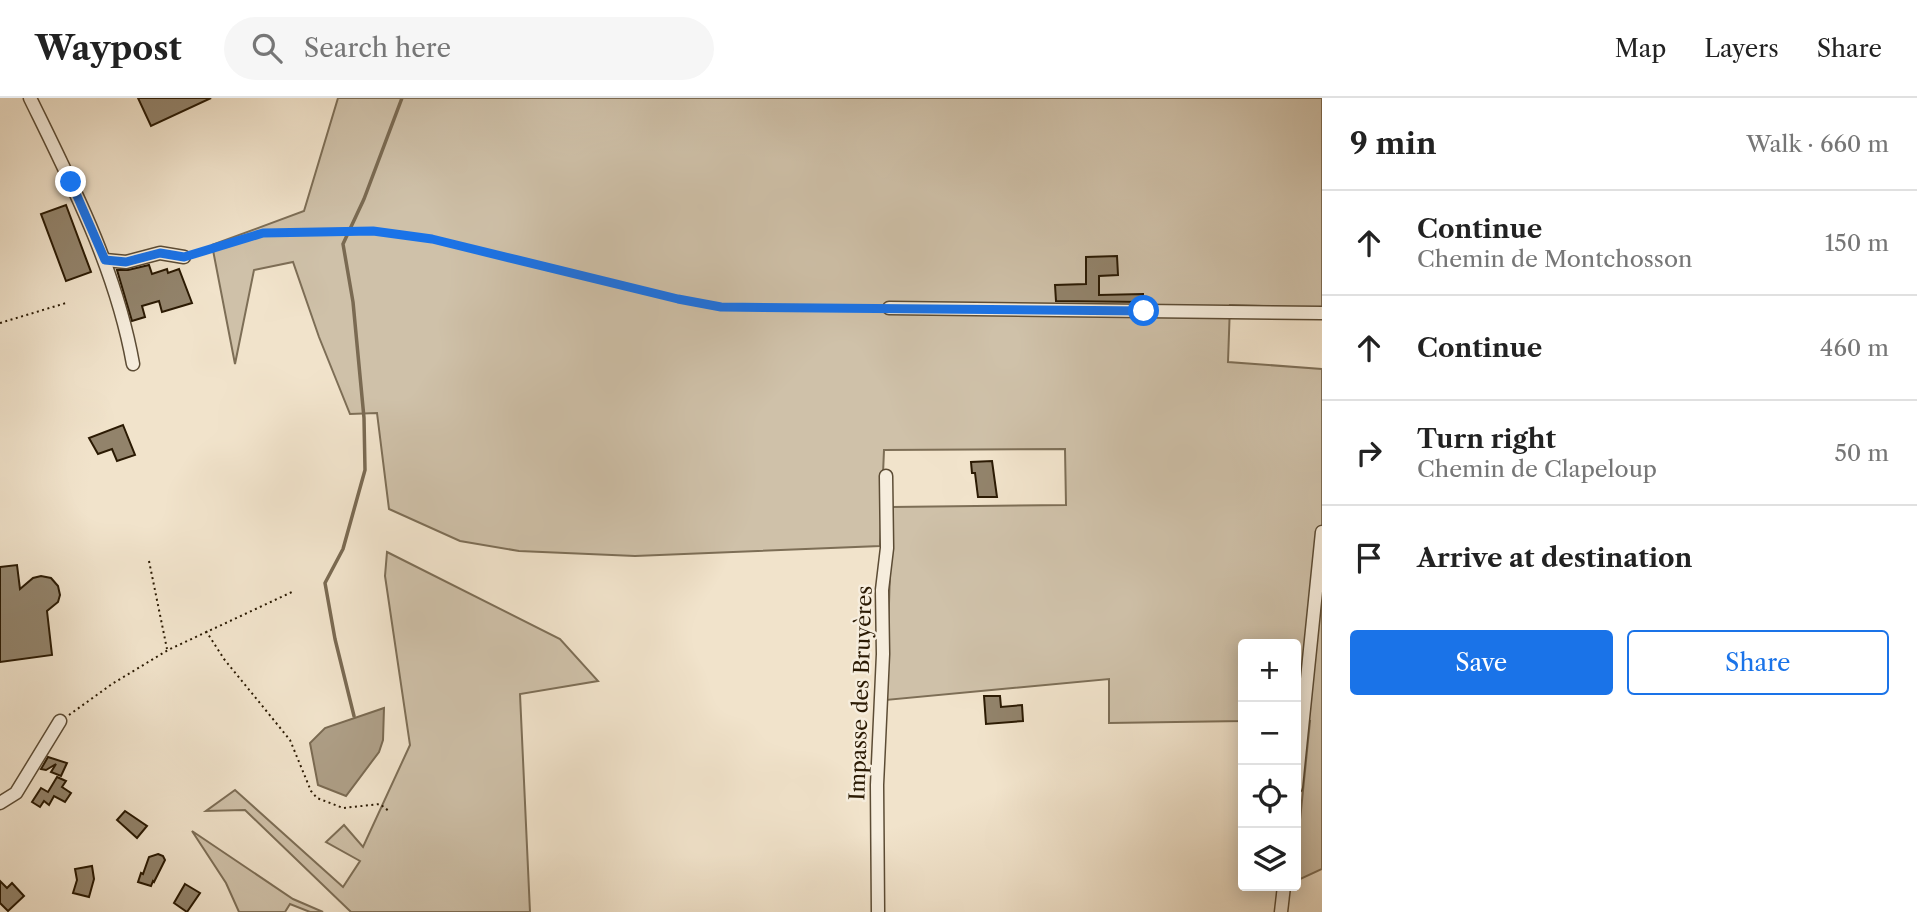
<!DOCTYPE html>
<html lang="en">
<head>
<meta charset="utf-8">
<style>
	body { margin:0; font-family:"Libre Caslon Text",serif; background:#f6f6f6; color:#222 }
	.controls { position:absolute; right:21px; bottom:21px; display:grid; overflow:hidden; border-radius:7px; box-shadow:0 4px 18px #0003 }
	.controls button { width:63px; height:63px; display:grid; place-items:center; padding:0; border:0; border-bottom:2px solid #e0e0e0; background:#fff; color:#222; font:35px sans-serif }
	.stop { position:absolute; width:21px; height:21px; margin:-16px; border:5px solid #1a73e8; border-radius:50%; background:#fff }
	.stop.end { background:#1a73e8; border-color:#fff; box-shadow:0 2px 7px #0008 }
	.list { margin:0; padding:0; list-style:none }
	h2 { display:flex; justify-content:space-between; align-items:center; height:91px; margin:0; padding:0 28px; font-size:30px }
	h2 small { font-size:23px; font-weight:400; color:#767676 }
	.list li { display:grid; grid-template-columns:46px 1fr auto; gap:21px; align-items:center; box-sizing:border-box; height:105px; padding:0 28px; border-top:2px solid #e0e0e0 }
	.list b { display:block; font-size:26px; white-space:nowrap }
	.list p { margin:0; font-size:23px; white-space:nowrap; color:#767676 }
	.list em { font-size:23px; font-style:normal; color:#767676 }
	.actions { display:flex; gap:14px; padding:21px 28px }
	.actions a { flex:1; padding:16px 0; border:2px solid #1a73e8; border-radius:7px; text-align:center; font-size:24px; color:#1a73e8 }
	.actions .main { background:#1a73e8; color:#fff }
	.icon { flex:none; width:38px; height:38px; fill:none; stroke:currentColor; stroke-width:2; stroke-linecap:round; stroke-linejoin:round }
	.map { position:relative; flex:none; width:1322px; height:814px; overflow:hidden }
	header { display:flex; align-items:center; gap:42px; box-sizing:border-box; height:98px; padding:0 35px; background:#fff; border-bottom:2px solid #e0e0e0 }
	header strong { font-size:33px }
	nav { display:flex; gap:38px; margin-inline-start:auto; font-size:24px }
	.search { width:490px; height:63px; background:#f6f6f6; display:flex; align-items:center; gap:18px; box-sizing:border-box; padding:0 24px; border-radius:38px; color:#767676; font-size:26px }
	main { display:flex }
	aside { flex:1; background:#fff }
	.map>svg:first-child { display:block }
</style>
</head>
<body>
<header>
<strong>Waypost</strong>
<div class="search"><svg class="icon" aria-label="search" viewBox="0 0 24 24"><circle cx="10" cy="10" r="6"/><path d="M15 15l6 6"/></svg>Search here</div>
<nav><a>Map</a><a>Layers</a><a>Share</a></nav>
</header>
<main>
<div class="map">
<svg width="1322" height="814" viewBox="0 0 1322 814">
	<rect width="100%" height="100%" fill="#f1e3cb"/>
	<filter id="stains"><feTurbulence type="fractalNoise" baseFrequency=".00286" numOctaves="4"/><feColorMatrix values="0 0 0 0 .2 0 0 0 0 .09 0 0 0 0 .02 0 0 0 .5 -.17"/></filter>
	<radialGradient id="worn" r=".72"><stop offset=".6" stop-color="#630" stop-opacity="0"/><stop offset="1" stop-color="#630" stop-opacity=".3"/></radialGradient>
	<g fill="#cfc1a9" stroke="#7d6e56" stroke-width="2">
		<polygon points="338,0 1322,0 1322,210 1230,207 1228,264 1322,271 1322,771 1296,783 1296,762 1310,623 1296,622 1296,546 1243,546 1243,623 1109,625 1109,581 886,602 892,409 1066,407 1065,351 884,352 880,448 635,458 519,453 460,443 389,411 377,315 350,316 319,239 293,164 254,172 235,266 212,147 304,113"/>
		<polygon points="387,454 560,541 598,583 520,596 530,814 351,814 245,712 206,713 235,692 343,789 360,763 326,744 344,727 363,749 410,647 385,478"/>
		<polygon points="192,733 293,801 323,814 310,814 290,806 285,814 239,814 226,785"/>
	</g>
	<polygon fill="#ae9f87" stroke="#7a6a52" stroke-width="2" points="384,610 383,642 379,654 346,698 318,687 310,645 325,630"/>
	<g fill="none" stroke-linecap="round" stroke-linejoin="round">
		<polyline stroke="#7a6a52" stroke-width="3.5" points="354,618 335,541 325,485 343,451 365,372 364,320 353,204 343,146 364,101 402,0"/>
	</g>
	<g fill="#92836b" stroke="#2b1a03" stroke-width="2">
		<polygon points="138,0 211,0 151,28"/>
		<polygon points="66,107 91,174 66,183 41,116"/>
		<polygon points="1117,158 1118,177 1099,178 1099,197 1143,196 1143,204 1056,203 1055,187 1086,186 1086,159"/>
		<polygon points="149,167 152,176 167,171 168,175 179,171 192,205 162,214 159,203 142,208 145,219 132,223 117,172 128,172"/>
		<polygon points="123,327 135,357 117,363 112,351 98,356 89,340"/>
		<polygon points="992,363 997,399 978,399 975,375 972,375 971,364"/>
		<polygon points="17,467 20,491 33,480 41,478 51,480 58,488 60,497 58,504 47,513 52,557 0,564 0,469"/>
		<polygon points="984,598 1000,598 1001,609 1022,607 1023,623 986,626"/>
		<polygon points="48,659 67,665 61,678 51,674 56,666 46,672 41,671"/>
		<polygon points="57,679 66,683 62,689 71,695 65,704 54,698 49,707 44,703 40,709 32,704 41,690 48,694"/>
		<polygon points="125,713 147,728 137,740 117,722"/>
		<polygon points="158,756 163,758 165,762 154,784 153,783 151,788 138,784 141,775 143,776 149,759"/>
		<polygon points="92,768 94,781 89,799 73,795 77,782 75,771"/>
		<polygon points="0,783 7,790 12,785 24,798 8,813 0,805"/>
		<polygon points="185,786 200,795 187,814 174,805"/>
	</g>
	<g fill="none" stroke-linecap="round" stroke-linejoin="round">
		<g stroke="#5c4c35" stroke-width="15">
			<g id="street">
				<path d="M 30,0 C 72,86 116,171 133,266"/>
				<polyline points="105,162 126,164 160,155 184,159"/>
				<polyline points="889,210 1322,215"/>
				<polyline points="1296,689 1322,434"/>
				<polyline points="0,705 16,695 60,623"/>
				<polyline points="878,814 877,687 883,556 882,492 887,450 886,378"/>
				<polyline points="1281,814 1284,788"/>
			</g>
		</g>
		<g stroke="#2b1a03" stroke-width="2" stroke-dasharray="2 3.5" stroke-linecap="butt">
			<polyline points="195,156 263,135 373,133 432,140 678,201 721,209 877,210"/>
			<polyline points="0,225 66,205"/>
			<polyline points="149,463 167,551"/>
			<polyline points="206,533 224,561 290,642 311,693 317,700 343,710 380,706 390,714"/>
			<polyline points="69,617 112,586 168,552 292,494"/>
		</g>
		<use href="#street" stroke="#f6eddd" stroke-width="12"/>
	</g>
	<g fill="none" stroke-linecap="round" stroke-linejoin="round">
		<polyline stroke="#1a73e8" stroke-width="9" points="71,84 105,162 126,164 160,155 184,159 263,135 373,133 432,141 678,201 721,209 1144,213"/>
	</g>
	<g text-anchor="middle" stroke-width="5" stroke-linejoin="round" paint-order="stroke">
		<g font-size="21" fill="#2b1a03" stroke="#f6eddd">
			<text transform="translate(861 595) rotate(-88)" y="7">Impasse des Bruyères</text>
		</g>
	</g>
	<rect width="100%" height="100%" filter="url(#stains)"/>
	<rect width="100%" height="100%" fill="url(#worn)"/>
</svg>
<div class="controls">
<button>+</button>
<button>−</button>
<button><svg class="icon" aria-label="locate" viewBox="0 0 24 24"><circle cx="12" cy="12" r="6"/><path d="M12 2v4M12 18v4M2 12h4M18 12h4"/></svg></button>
<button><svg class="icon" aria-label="layers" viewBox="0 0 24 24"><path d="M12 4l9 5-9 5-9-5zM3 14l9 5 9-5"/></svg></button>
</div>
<div class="stop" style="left:1144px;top:213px"></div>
<div class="stop end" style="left:71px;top:84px"></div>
</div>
<aside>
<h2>9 min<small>Walk · 660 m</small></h2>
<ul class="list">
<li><svg class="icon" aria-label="ahead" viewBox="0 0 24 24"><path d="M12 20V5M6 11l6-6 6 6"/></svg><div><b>Continue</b><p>Chemin de Montchosson</p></div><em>150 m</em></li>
<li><svg class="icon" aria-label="ahead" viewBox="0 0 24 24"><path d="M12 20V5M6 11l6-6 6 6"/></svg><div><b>Continue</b></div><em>460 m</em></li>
<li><svg class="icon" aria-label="right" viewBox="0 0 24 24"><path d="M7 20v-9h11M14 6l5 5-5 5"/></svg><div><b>Turn right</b><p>Chemin de Clapeloup</p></div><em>50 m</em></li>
<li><svg class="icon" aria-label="arrive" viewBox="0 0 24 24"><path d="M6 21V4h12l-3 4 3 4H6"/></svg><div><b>Arrive at destination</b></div></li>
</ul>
<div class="actions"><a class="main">Save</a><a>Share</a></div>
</aside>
</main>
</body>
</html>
